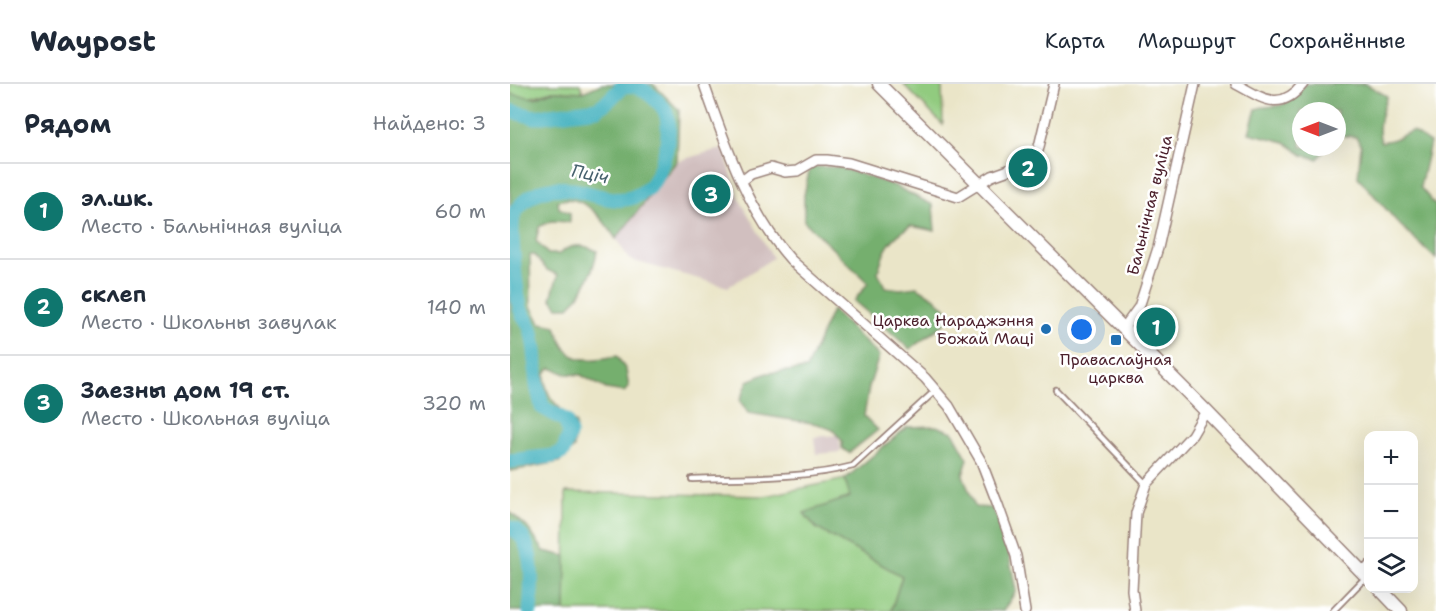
<!DOCTYPE html>
<html lang="ru">
<head>
<meta charset="utf-8">
<style>
	body { margin:0; font-family:"Shantell Sans",sans-serif; background:#f2f2f3; color:#1f2937 }
	.controls { position:absolute; right:18px; bottom:18px; display:grid; overflow:hidden; border-radius:12px; box-shadow:0 6px 24px #0002 }
	.controls button { width:54px; height:54px; display:grid; place-items:center; padding:0; border:0; border-bottom:2px solid #e0e1e3; background:#fff; color:#1f2937; font:30px sans-serif }
	.compass { position:absolute; left:782px; top:18px; width:54px; height:54px; border-radius:50%; background:#fff; box-shadow:0 6px 24px #0002; rotate:270deg }
	.you { position:absolute; left:572px; top:246px; width:21px; height:21px; margin:-15px; border:4px solid #fff; border-radius:50%; background:#1a73e8; box-shadow:0 0 0 9px #1a73e833 }
	.badge { display:grid; place-items:center; width:39px; height:39px; border-radius:50%; background:#0f766e; color:#fff; font-size:20px; font-weight:700 }
	.pin { position:absolute; translate:-50% -50%; border:3px solid #fff; box-shadow:0 2px 6px #0006 }
	.list { margin:0; padding:0; list-style:none }
	h2 { display:flex; justify-content:space-between; align-items:center; height:78px; margin:0; padding:0 24px; font-size:26px }
	h2 small { font-size:20px; font-weight:400; color:#747a83 }
	.list li { display:grid; grid-template-columns:39px 1fr auto; gap:18px; align-items:center; box-sizing:border-box; height:96px; padding:0 24px; border-top:2px solid #e0e1e3 }
	.list b { display:block; font-size:22px; white-space:nowrap }
	.list p { margin:0; font-size:20px; white-space:nowrap; color:#747a83 }
	.list em { font-size:20px; font-style:normal; color:#747a83 }
	.icon { flex:none; width:33px; height:33px; fill:none; stroke:currentColor; stroke-width:2; stroke-linecap:round; stroke-linejoin:round }
	.map { position:relative; flex:none; width:926px; height:527px; overflow:hidden }
	header { display:flex; align-items:center; gap:36px; box-sizing:border-box; height:84px; padding:0 30px; background:#fff; border-bottom:2px solid #e0e1e3 }
	header strong { font-size:28px }
	nav { display:flex; gap:33px; margin-inline-start:auto; font-size:21px }
	main { display:flex }
	aside { flex:1; background:#fff }
	.map>svg:first-child { display:block }
</style>
</head>
<body>
<header>
<strong>Waypost</strong>
<nav><a>Карта</a><a>Маршрут</a><a>Сохранённые</a></nav>
</header>
<main>
<aside>
<h2>Рядом<small>Найдено: 3</small></h2>
<ul class="list">
<li><span class="badge">1</span><div><b>эл.шк.</b><p>Место · Бальнічная вуліца</p></div><em>60 m</em></li>
<li><span class="badge">2</span><div><b>склеп</b><p>Место · Школьны завулак</p></div><em>140 m</em></li>
<li><span class="badge">3</span><div><b>Заезны дом 19 ст.</b><p>Место · Школьная вуліца</p></div><em>320 m</em></li>
</ul>
</aside>
<div class="map">
<svg width="926" height="527" viewBox="0 0 926 527">
	<rect width="100%" height="100%" fill="#fff"/>
	<filter id="ink" filterUnits="userSpaceOnUse"><feTurbulence type="fractalNoise" baseFrequency=".0167" numOctaves="2"/><feDisplacementMap in="SourceGraphic" scale="12" xChannelSelector="R" yChannelSelector="G"/><feConvolveMatrix kernelMatrix="1 2 1 2 8 2 1 2 1" color-interpolation-filters="sRGB"/></filter>
	<filter id="wash" filterUnits="userSpaceOnUse"><feTurbulence type="fractalNoise" baseFrequency=".008" numOctaves="4" result="noise"/><feDisplacementMap in="SourceGraphic" scale="24" xChannelSelector="R" yChannelSelector="G"/><feGaussianBlur stdDeviation="1.35" result="paint"/><feColorMatrix in="noise" values="0 0 0 0 0 0 0 0 0 0 0 0 0 0 0 0 0 1.4 0 .05"/><feComposite in="paint" operator="in"/></filter>
	<g filter="url(#wash)">
		<rect width="100%" height="100%" fill="#eae5c8"/>
		<g fill="#d1bfbf">
			<polygon points="213,64 230,116 263,174 218,203 120,176 106,155 167,77"/>
			<polygon points="328,351 331,368 306,370 304,353"/>
		</g>
		<g fill="#91cb7f" stroke="#6e7555" stroke-width="1.5">
			<path d="M 0,0 L 70,0 L 73,8 C 63,8 53,6 43,7 C 27,10 18,19 0,10 Z"/>
			<polygon points="393,0 432,0 433,41"/>
			<polygon points="335,395 341,413 294,429 306,444 392,492 381,527 55,527 56,408 255,412"/>
		</g>
		<g fill="#74af6e" stroke="#5f674c" stroke-width="1.5">
			<path d="M 91,0 L 143,0 L 169,26 L 167,77 L 106,155 C 94,136 73,108 48,117 L 49,124 L 60,129 L 60,138 L 41,137 L 29,143 L 26,157 L 38,170 L 49,170 C 61,159 73,160 87,167 C 83,189 75,207 59,223 L 48,223 L 41,214 L 48,191 L 37,186 L 24,171 L 20,171 L 21,222 L 30,239 L 46,242 C 57,280 71,278 107,272 L 116,286 L 119,303 L 114,308 L 96,305 L 71,291 L 56,290 L 41,284 L 35,289 C 35,318 48,320 66,340 L 64,364 L 49,378 L 0,387 L 0,10 L 25,14 L 42,7 L 73,8 Z"/>
			<path d="M 795,0 L 856,0 L 877,12 C 872,26 866,43 871,58 L 882,56 L 902,47 L 920,59 L 910,103 L 926,122 L 926,175 L 888,139 L 848,93 L 851,61 L 846,53 L 827,51 L 827,27 L 791,27 L 791,63 L 817,63 L 808,75 L 793,71 L 775,58 L 739,49 L 746,25 C 754,22 757,23 765,22 C 778,22 787,9 795,0 Z"/>
			<path d="M 300,83 L 328,83 L 383,101 L 423,121 L 425,147 L 401,142 C 380,154 374,165 368,188 L 375,203 L 390,205 L 407,203 L 424,213 L 440,229 L 434,240 L 400,265 L 344,217 L 358,199 L 294,137 L 294,111 Z"/>
			<polygon points="322,226 369,272 359,303 354,332 368,346 339,369 332,364 332,357 323,346 308,340 238,329 230,317 238,297 257,289 296,285"/>
			<polygon points="426,342 443,348 458,375 453,391 465,423 482,424 495,450 506,507 493,527 381,527 392,492 306,444 294,429 340,413 335,395 397,343"/>
			<polygon points="0,428 17,443 34,467 56,472 55,527 0,527"/>
		</g>
		<g fill="none" stroke-linecap="round" stroke-linejoin="round">
			<g stroke="#44b2c0" stroke-width="15">
				<path d="M 0,27 L 25,33 L 87,25 L 98,17 L 113,2 C 124,0 129,3 138,9 C 143,13 150,19 154,25 C 165,44 153,91 137,105 C 102,136 61,85 20,113 C 13,118 6,124 3,133 C 0,150 5,203 10,223 C 11,230 15,233 18,239 C 22,244 23,254 24,260 C 27,274 25,287 27,301 C 28,308 31,315 32,323 L 55,336 L 60,349 L 53,368 L 43,372 L 0,377"/>
				<path d="M 0,444 C 26,452 22,505 20,527"/>
			</g>
		</g>
	</g>
	<g filter="url(#ink)">
		<g fill="none" stroke-linecap="round" stroke-linejoin="round">
			<g stroke="#9a827a" stroke-width="8">
				<g id="lane">
					<polyline points="546,306 636,400"/>
					<path d="M 182,395 C 233,393 293,395 343,382 L 426,306"/>
					<polyline points="904,437 904,436"/>
					<polyline points="852,487 858,480"/>
					<polyline points="823,527 855,494"/>
				</g>
			</g>
			<g stroke="#9a827a" stroke-width="12">
				<g id="street">
					<path d="M 194,0 C 215,60 238,128 281,176 L 415,294 L 439,322 L 471,377 L 488,421 L 506,472 L 515,527"/>
					<path d="M 726,0 C 752,14 770,29 793,0"/>
					<polyline points="232,97 241,90 261,84 275,88 287,87 306,76 317,76 339,79 448,113 482,92 496,87 527,71 544,0"/>
					<polyline points="613,245 629,223 648,164 685,0"/>
					<polyline points="625,527 622,506 626,429 636,400 682,351 696,327"/>
				</g>
			</g>
			<g stroke="#9a827a" stroke-width="15">
				<g id="secondary">
					<polyline points="369,0 696,327 858,494"/>
					<polyline points="869,504 891,527"/>
				</g>
			</g>
			<use href="#lane" stroke="#fff" stroke-width="4.5"/>
			<use href="#street" stroke="#fff" stroke-width="9"/>
			<use href="#secondary" stroke="#fff" stroke-width="12"/>
		</g>
	</g>
	<g fill="#1f6fb2" stroke="#fff" stroke-width="2">
		<circle cx="536" cy="245" r="6"/>
		<rect x="600" y="250" width="12" height="12" rx="3"/>
	</g>
	<g text-anchor="middle" stroke-width="5" stroke-linejoin="round" paint-order="stroke">
		<g font-size="16" fill="#4a1f2b" stroke="#fff">
			<text transform="translate(639 121) rotate(-76)" y="6">Бальнічная вуліца</text>
		</g>
		<g font-size="16" fill="#4a1f2b" stroke="#fff" text-anchor="end">
			<text x="524" y="242">Царква Нараджэння<tspan x="524" dy="18">Божай Маці</tspan></text>
			<text x="606" y="281" text-anchor="middle">Праваслаўная<tspan x="606" dy="18">царква</tspan></text>
		</g>
		<g font-size="18" font-style="italic" fill="#47616e" stroke="#fff">
			<text transform="translate(80 90) rotate(11)" y="6">Пціч</text>
		</g>
	</g>
</svg>
<div class="controls">
<button>+</button>
<button>−</button>
<button><svg class="icon" aria-label="layers" viewBox="0 0 24 24"><path d="M12 4l9 5-9 5-9-5zM3 14l9 5 9-5"/></svg></button>
</div>
<svg class="compass" viewBox="-18 -18 36 36"><path d="M0-13l5 13h-10z" fill="#e53935"/><path d="M0 13l5-13h-10z" fill="#747a83"/></svg>
<div class="you"></div>
<div class="pin badge" style="left:646px;top:243px">1</div>
<div class="pin badge" style="left:518px;top:84px">2</div>
<div class="pin badge" style="left:201px;top:110px">3</div>
</div>
</main>
</body>
</html>
